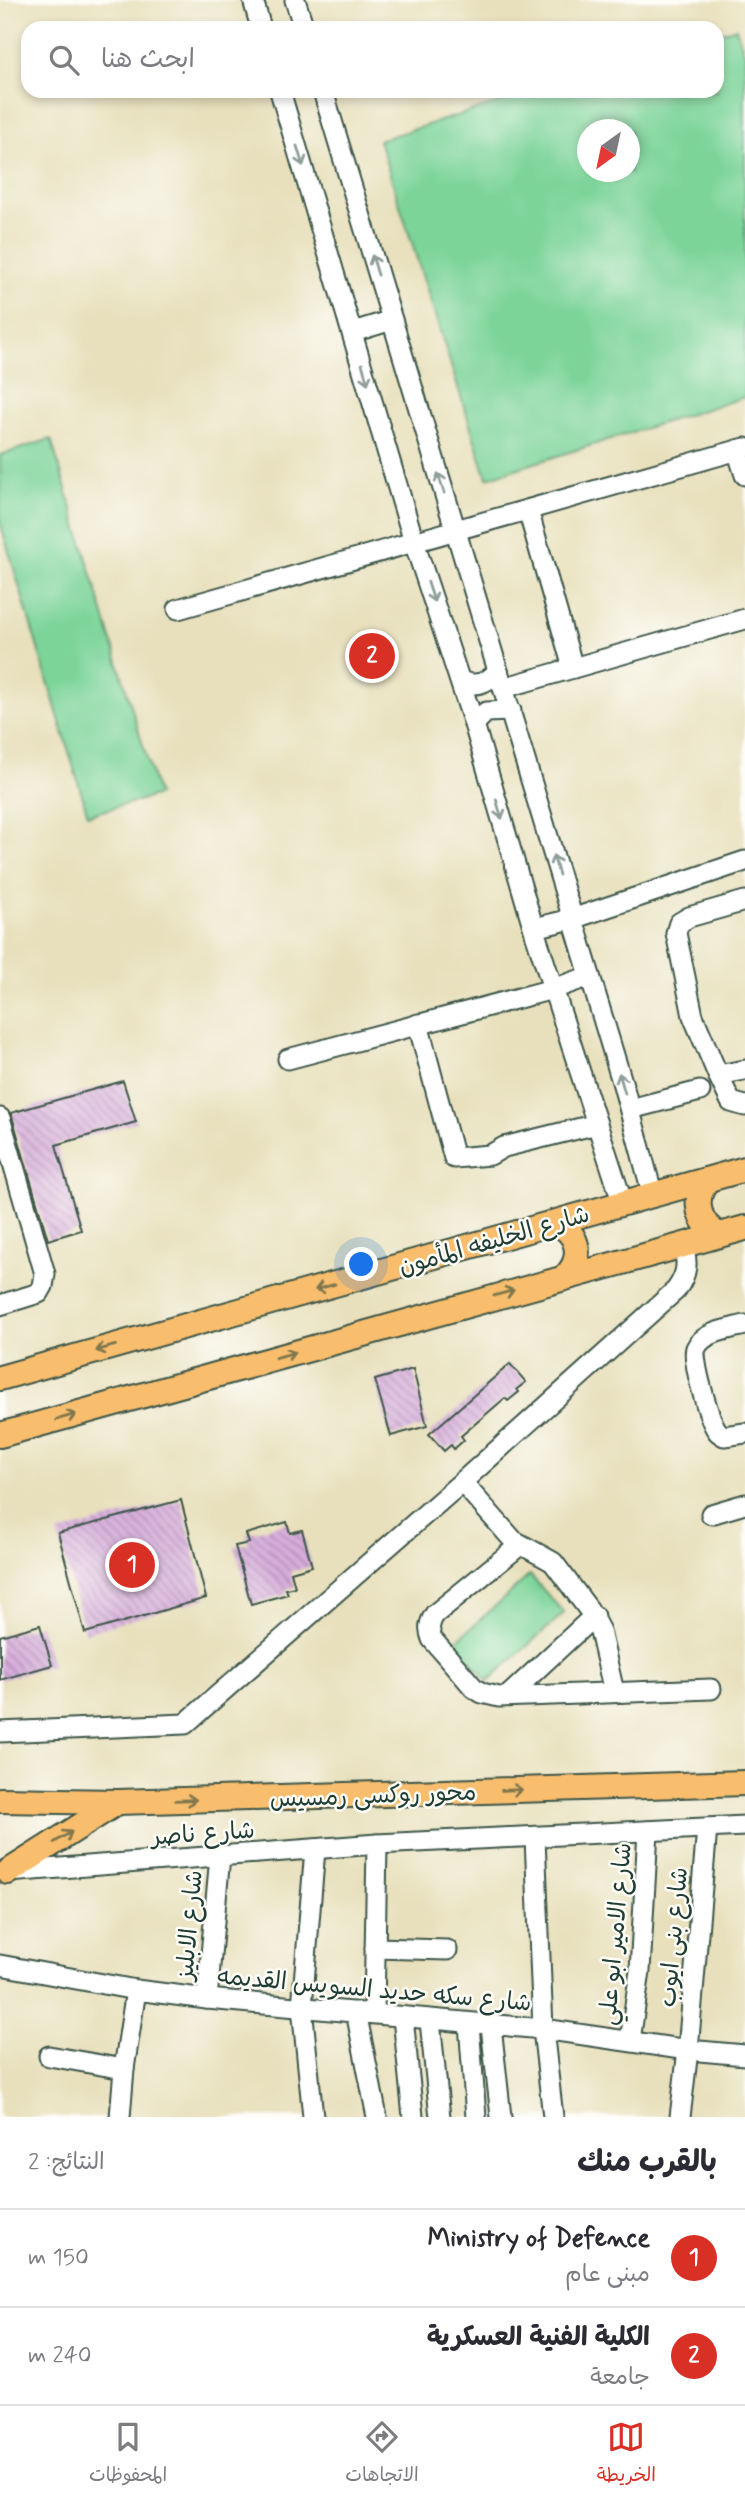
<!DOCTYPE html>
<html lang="ar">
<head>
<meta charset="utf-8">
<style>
	body { margin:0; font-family:Mynerve,"Playpen Sans Arabic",sans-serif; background:#f7f7f7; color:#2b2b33; direction:rtl }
	.compass { position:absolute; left:577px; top:119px; width:63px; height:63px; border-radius:50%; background:#fff; box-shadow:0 4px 10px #0003; rotate:213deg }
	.you { position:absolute; left:362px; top:1265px; width:24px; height:24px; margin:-18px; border:5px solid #fff; border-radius:50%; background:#1a73e8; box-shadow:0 0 0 10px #1a73e833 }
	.badge { display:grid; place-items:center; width:46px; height:46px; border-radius:50%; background:#d93025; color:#fff; font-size:23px; font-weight:700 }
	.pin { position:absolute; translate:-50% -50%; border:4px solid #fff; box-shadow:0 2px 7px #0006 }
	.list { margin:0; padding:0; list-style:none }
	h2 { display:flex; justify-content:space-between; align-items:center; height:91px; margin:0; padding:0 28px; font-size:30px }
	h2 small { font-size:23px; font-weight:400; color:#7c7c81 }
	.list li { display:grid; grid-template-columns:46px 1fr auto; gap:21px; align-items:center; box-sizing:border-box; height:98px; padding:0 28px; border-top:2px solid #e1e1e2 }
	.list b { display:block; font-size:26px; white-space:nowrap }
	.list p { margin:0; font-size:23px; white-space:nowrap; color:#7c7c81 }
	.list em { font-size:23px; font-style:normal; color:#7c7c81 }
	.icon { flex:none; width:38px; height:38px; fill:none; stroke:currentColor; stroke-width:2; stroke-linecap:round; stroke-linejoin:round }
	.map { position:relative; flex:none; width:745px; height:2117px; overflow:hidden; direction:ltr }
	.search { position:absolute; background:#fff; box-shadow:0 4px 10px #0003; left:21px; right:21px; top:21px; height:77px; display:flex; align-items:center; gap:18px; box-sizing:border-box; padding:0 24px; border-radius:21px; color:#7c7c81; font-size:26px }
	.sheet { height:287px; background:#fff }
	nav { display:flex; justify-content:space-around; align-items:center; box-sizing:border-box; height:98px; border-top:2px solid #e1e1e2; background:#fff; font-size:19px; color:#7c7c81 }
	nav a { display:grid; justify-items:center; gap:4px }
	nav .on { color:#d93025 }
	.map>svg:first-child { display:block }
</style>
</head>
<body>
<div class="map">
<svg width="745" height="2117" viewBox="0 0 745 2117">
	<defs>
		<pattern id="building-back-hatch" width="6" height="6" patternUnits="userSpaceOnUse" patternTransform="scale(1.75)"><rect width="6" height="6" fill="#d7addb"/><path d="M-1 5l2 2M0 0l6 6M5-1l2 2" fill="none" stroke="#ae8eb2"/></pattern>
	</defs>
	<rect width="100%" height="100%" fill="#fdfcf7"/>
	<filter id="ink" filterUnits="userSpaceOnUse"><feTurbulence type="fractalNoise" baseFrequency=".0143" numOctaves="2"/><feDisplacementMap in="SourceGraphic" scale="14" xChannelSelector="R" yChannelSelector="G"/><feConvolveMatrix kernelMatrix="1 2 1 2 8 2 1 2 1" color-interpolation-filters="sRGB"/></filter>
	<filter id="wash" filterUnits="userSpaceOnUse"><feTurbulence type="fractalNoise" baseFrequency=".00686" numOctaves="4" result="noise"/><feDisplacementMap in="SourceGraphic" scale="28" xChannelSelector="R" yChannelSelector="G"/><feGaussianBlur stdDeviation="1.57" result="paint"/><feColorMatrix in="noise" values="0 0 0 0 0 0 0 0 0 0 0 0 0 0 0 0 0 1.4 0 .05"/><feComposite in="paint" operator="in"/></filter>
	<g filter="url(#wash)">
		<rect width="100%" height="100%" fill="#e8e0bc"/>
		<g fill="#7cd499" stroke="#4e8866" stroke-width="2" fill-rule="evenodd">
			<path d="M 736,28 L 745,55 L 745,397 L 487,478 L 379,140 L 536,91 L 717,91 L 717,34 ZM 588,130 L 630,130 L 630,172 L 588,172 Z"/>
			<polygon points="51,439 158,795 88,815 0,522 0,455"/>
			<polygon points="530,1575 564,1613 488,1681 454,1643"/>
		</g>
		<g id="blocks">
			<g fill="url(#building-back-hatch)">
				<polygon points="123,1081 136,1122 56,1145 81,1230 48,1240 11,1113"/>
				<polygon points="510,1364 526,1382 517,1389 519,1392 508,1401 505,1398 461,1436 464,1440 454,1449 451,1445 444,1451 429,1434"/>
				<polygon points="413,1369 427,1426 391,1436 375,1380"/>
				<polygon points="181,1500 206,1598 85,1633 58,1533"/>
				<polygon points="287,1522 290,1533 302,1530 312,1566 291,1572 295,1587 286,1589 288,1594 251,1604 235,1546 249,1543 246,1534"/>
				<polygon points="40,1625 52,1665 0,1680 0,1636"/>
			</g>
		</g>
	</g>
	<g filter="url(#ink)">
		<use href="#blocks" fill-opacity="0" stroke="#3d5548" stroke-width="2"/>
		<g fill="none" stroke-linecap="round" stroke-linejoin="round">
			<g stroke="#3d5548" stroke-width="23">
				<g id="minor">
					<polyline points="253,0 261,28"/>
					<polyline points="295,0 304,28"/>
					<polyline points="280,91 414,542 474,724 535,933 623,1204"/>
					<polyline points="323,91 623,1085 653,1196"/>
					<polyline points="353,332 392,320"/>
					<polyline points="737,450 745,475"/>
					<polyline points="528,510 573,668"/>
					<polyline points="178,609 745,448"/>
					<path d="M 460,681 C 476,687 486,684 498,671"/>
					<polyline points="503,688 745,619"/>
					<polyline points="474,724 486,712 511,711"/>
					<polyline points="745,901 689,917 679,923 676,933 693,1016 718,1075 745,1070"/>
					<polyline points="534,928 572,919 745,861"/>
					<polyline points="418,1024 454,1158 490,1155 504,1147 597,1124"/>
					<polyline points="288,1059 553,989 590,976"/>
					<polyline points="718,1075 731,1102 745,1106"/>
					<polyline points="630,1109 700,1091"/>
					<polyline points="0,1118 45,1274 43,1286 39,1293 0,1305"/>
					<path d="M 745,1325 C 730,1329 703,1332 696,1348 C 691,1359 709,1418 716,1429 C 719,1434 720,1433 724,1436 L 745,1433"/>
					<polyline points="462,1482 513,1540 553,1562 589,1610 600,1631 614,1692"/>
					<polyline points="711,1514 745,1504"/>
					<path d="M 520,1545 L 435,1614 C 429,1623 428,1629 432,1639 L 474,1688 L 482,1693 L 499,1697 L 711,1689"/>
					<polyline points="508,1696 594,1616"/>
					<path d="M 0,1732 L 185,1724 L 462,1482 L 676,1290 C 687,1275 689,1262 682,1245"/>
					<polyline points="535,1838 543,2029 553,2117"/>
					<polyline points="8,1872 377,1844 745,1826"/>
					<polyline points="375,1948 447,1950"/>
					<polyline points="0,1965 136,1990 207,1999 543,2029 688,2050 745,2055"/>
					<polyline points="207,1999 220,1856"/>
					<polyline points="356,2012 377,2117"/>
					<polyline points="374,2013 377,1844"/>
					<polyline points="403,2017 413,2117"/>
					<polyline points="430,2021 440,2117"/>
					<polyline points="469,2024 476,2117"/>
					<polyline points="491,2026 501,2117"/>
					<polyline points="630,2041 640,1971 648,1831"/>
					<polyline points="49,2056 124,2069"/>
					<polyline points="120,2117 124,2069 136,1990"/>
					<polyline points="313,2117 302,2007 315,1849"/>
					<polyline points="680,2117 688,2050 707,1828"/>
				</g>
			</g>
			<g stroke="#3d5548" stroke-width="28">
				<g id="major">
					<path d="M 707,1180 C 692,1200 698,1223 719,1235"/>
					<path d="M 555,1223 C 579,1232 584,1258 566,1276"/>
					<polyline points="0,1378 745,1169"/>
					<polyline points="0,1435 745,1228"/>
					<polyline points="0,1800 118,1802 745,1783"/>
					<polyline points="8,1872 118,1802"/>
				</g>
			</g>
			<use href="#minor" stroke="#fff" stroke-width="19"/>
			<use href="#major" stroke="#f9be6d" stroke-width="24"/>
		</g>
		<defs><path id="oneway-shaft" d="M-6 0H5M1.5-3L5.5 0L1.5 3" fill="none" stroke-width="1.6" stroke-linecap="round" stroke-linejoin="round" transform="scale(1.75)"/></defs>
		<g stroke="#8f9e9a">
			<use href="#oneway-shaft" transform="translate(300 156) rotate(73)"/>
			<use href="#oneway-shaft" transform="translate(375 265) rotate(-107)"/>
			<use href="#oneway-shaft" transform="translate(365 374) rotate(74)"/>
			<use href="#oneway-shaft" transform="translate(441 483) rotate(-107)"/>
			<use href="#oneway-shaft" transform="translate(431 592) rotate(72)"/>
			<use href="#oneway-shaft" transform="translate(499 809) rotate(74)"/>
			<use href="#oneway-shaft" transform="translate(556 865) rotate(-107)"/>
			<use href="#oneway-shaft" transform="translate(622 1083) rotate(-106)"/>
		</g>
		<g stroke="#81774e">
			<use href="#oneway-shaft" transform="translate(325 1287) rotate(164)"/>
			<use href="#oneway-shaft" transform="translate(504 1293) rotate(-16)"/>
			<use href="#oneway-shaft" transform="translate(106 1348) rotate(164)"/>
			<use href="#oneway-shaft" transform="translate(285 1355) rotate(-16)"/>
			<use href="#oneway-shaft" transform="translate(66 1417) rotate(-16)"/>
			<use href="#oneway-shaft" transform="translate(512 1790) rotate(-2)"/>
			<use href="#oneway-shaft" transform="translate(186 1800) rotate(-2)"/>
			<use href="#oneway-shaft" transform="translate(63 1837) rotate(-32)"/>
		</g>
	</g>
	<g text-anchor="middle" stroke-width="5" stroke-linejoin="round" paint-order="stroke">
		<g font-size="24" fill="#1f3d34" stroke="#fdfcf7">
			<text transform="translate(494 1240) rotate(-16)" y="8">شارع الخليفه المأمون</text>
			<text transform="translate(373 1795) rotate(-2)" y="8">محور روكسى رمسيس</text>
			<text transform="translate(203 1833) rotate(-4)" y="8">شارع ناصر</text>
			<text transform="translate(189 1925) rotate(-85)" y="8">شارع الابليز</text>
			<text transform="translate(615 1934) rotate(-85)" y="8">شارع الامير ابو علي</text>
			<text transform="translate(673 1937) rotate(-85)" y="8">شارع بنى ايوب</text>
			<text transform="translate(374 1989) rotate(5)" y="8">شارع سكه حديد السويس القديمه</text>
		</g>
	</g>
</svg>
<svg class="compass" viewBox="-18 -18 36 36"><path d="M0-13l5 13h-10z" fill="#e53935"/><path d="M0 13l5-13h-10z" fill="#7c7c81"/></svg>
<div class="you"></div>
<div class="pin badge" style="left:132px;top:1565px">1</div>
<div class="pin badge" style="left:372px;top:656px">2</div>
<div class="search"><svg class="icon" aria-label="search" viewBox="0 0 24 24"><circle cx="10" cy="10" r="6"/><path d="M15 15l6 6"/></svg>ابحث هنا</div>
</div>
<section class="sheet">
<h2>بالقرب منك<small>النتائج: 2</small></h2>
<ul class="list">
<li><span class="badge">1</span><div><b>Ministry of Defence</b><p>مبنى عام</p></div><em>150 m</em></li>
<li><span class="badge">2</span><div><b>الكلية الفنية العسكرية</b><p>جامعة</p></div><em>240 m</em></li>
</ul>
</section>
<nav>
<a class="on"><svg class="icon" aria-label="map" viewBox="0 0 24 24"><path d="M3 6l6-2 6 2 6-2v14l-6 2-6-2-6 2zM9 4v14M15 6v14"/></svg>الخريطة</a>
<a><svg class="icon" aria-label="directions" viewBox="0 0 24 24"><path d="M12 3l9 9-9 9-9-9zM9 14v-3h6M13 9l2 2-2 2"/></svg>الاتجاهات</a>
<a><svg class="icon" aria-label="saved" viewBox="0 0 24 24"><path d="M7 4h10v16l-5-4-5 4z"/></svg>المحفوظات</a>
</nav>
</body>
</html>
